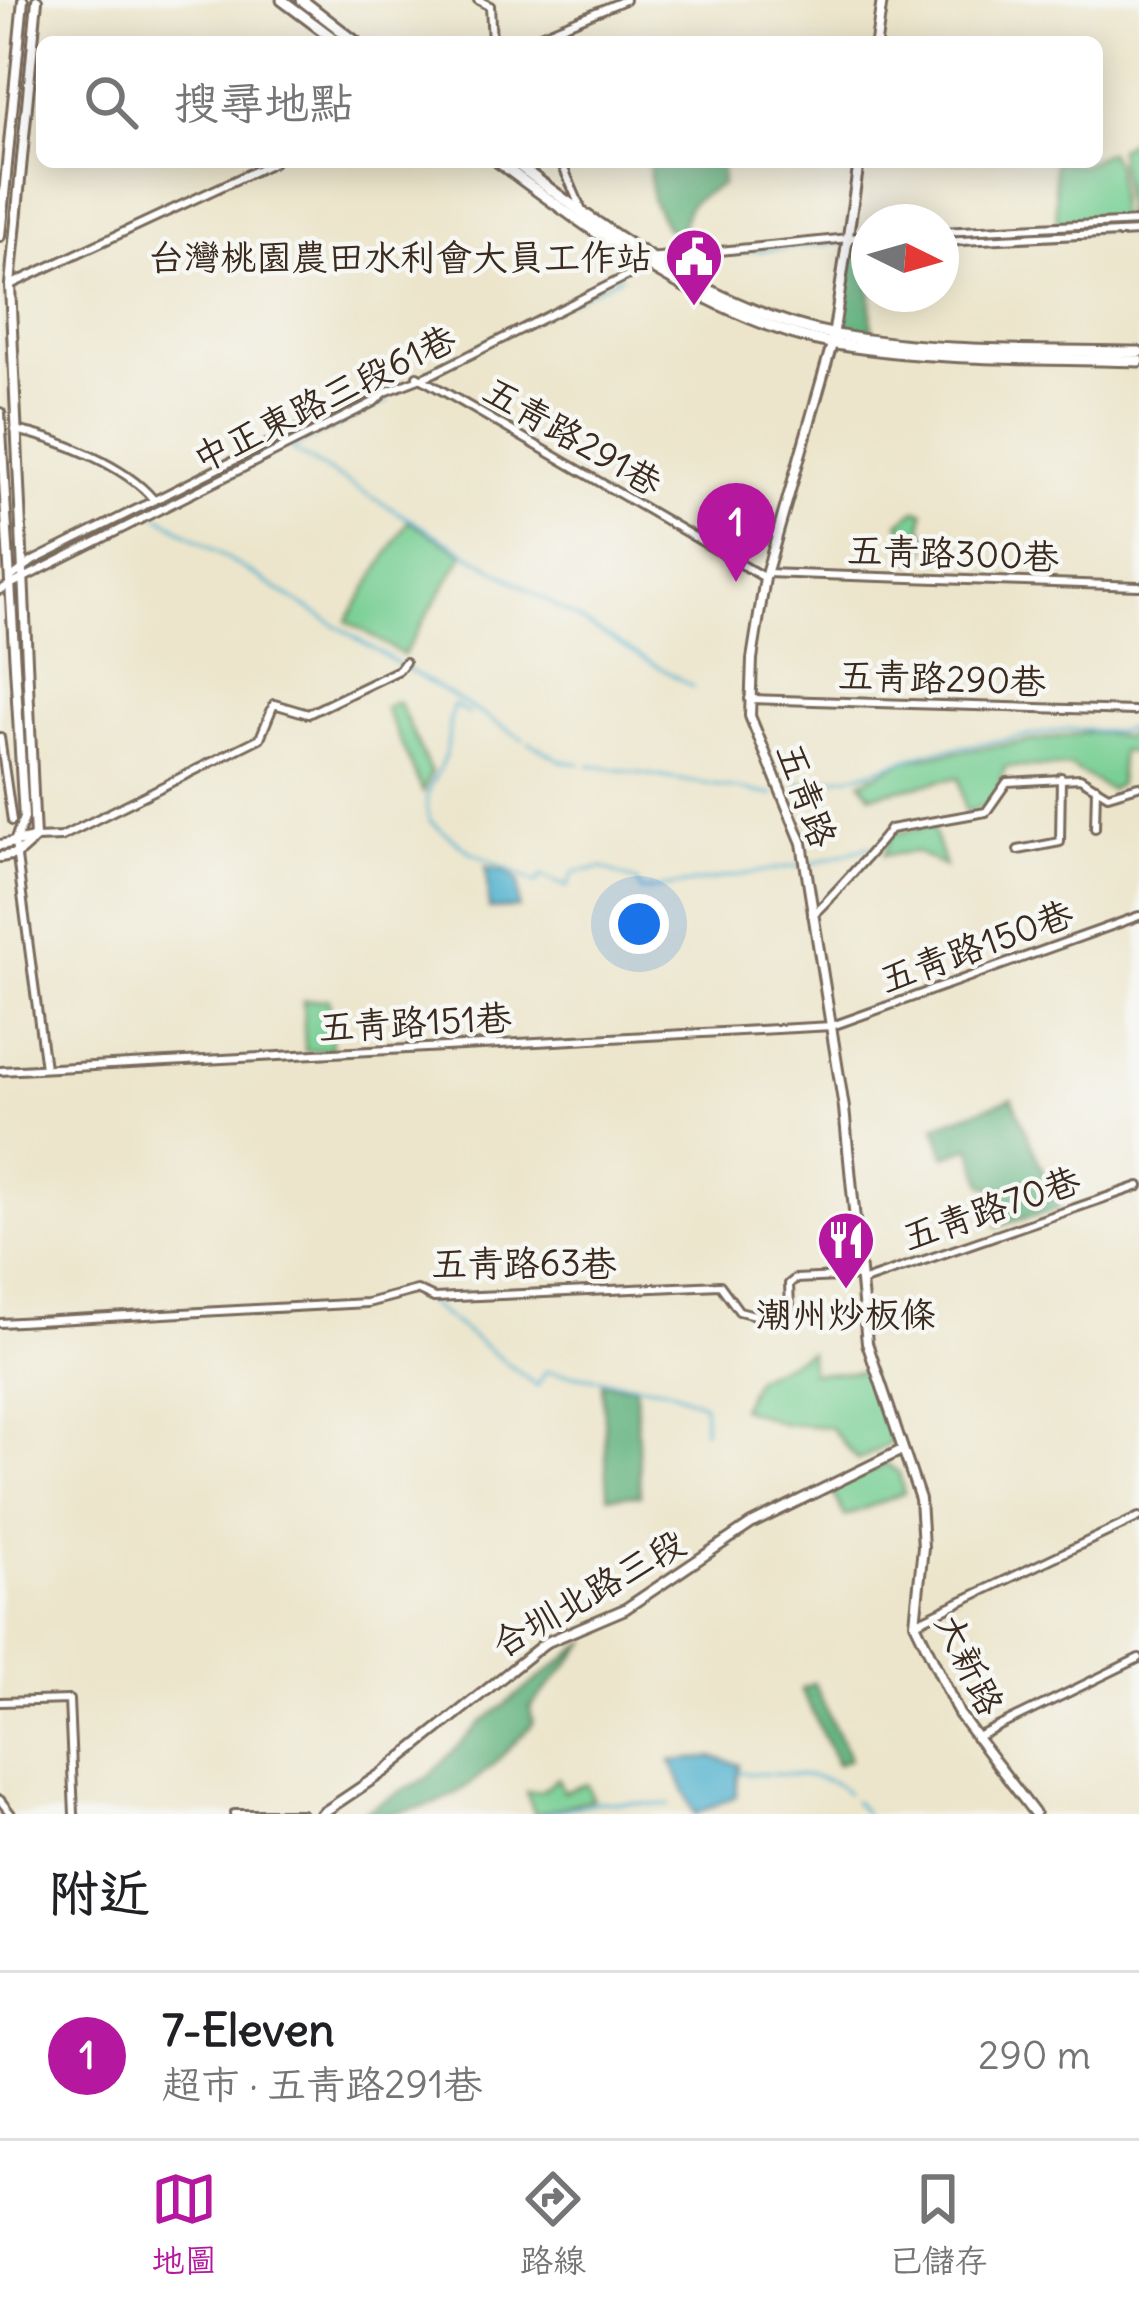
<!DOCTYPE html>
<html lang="zh-TW">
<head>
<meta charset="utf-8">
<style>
	body { margin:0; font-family:Delius,"LXGW WenKai TC",sans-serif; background:#f6f6f6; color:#202124 }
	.compass { position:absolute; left:851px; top:204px; width:108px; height:108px; border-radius:50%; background:#fff; box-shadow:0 6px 30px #0003; rotate:95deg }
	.you { position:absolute; left:639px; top:924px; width:42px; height:42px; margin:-30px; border:9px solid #fff; border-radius:50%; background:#1a73e8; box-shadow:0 0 0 18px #1a73e833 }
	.badge { display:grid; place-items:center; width:78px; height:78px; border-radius:50%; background:#b5179e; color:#fff; font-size:39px; font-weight:700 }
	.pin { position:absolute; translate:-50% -99px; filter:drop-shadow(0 3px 6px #0008) }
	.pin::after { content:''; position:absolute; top:63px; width:42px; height:36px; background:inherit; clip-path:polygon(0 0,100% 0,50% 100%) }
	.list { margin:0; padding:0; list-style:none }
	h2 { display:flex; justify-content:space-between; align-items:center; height:156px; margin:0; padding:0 48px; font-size:51px }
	h2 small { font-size:39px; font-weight:400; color:#757577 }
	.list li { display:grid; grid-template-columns:78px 1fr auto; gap:36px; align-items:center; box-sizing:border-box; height:168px; padding:0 48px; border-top:3px solid #e0e0e0 }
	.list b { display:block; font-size:45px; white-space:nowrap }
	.list p { margin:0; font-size:39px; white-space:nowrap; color:#757577 }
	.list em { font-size:39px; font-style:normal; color:#757577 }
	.icon { flex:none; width:66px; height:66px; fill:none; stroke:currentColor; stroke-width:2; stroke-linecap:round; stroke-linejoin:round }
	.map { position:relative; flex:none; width:1139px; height:1814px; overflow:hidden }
	.search { position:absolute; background:#fff; box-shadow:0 6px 30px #0003; left:36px; right:36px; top:36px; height:132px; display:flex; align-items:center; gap:30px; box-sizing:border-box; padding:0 42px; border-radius:18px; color:#757577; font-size:45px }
	.sheet { height:324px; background:#fff }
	nav { display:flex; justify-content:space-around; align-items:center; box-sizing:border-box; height:168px; border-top:3px solid #e0e0e0; background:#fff; font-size:33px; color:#757577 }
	nav a { display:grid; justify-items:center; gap:6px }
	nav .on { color:#b5179e }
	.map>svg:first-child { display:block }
</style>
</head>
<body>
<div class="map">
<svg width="1139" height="1814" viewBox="0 0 1139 1814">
	<rect width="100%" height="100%" fill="#f6f6f2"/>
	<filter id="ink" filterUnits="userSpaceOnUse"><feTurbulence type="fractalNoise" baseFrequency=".00833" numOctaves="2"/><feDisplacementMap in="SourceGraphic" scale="24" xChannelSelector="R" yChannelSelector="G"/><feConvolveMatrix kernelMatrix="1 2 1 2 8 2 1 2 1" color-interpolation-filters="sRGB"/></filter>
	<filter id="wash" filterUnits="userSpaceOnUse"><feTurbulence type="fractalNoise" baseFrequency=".004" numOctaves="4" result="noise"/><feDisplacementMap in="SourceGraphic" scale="48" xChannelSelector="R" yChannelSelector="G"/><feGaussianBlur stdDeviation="2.7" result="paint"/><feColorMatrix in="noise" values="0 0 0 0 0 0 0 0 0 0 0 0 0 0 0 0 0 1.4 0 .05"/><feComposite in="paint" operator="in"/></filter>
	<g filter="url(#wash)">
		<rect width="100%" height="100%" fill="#ece5cb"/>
		<g fill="#79cf94" stroke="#5a7c59" stroke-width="3">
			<polygon points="1139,137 1139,218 1126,219 1118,148"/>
			<polygon points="1108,152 1116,164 1119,220 1057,222 1054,162 1082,165"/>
			<polygon points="916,510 924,512 922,529 930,539 919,561 909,560 910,544 899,523"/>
			<polygon points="408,521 464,554 403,655 347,621"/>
			<polygon points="398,701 431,773 423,792 385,708"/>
			<polygon points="1139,727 1139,783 1136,753 1121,751 1119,784 1109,790 1071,767 1005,767 994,803 965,812 959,777 871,795 861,782 906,760 942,754 1093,732 1125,737"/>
			<polygon points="932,826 945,867 916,852 884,855 892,834"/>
			<polygon points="329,999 332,1049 305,1051 303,1001"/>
			<polygon points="810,1352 811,1373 866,1372 891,1443 858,1460 830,1427 784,1424 740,1408 756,1377"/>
			<polygon points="887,1464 899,1473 904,1493 845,1516 831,1489"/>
			<polygon points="558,1778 563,1792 587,1784 593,1799 535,1814 526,1792 541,1791"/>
		</g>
		<g fill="#62b27e" stroke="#4e6e4e" stroke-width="3">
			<path d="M 649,162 L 721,162 L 722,185 C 698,196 684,202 682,231 L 667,229 L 652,200 Z"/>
			<polygon points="869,245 872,331 839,325 851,246"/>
			<polygon points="1012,1098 1059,1209 997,1226 1005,1203 1001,1191 984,1185 971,1147 945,1156 935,1126"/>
			<polygon points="602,1383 636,1387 640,1495 608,1496"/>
			<path d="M 589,1640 L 530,1708 L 533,1724 C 473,1786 450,1814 360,1814 L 428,1777 L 481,1723 Z"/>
			<polygon points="814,1683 850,1759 837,1764 801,1689"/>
		</g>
		<g fill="#4fb1ce" stroke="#456e76" stroke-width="3">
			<polygon points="486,867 505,871 518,881 519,908 489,909"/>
			<polygon points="713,1757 739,1764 736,1796 695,1814 671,1761"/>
		</g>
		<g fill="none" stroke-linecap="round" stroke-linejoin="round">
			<g stroke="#4fb1ce" stroke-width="3">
				<polyline points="1003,234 1139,228"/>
				<polyline points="941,237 990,235"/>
				<polyline points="852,242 869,241"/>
				<polyline points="714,254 841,243"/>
				<polyline points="429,371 621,276"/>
				<polyline points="388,401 291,449 693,687"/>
				<polyline points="157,515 400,665"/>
				<polyline points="37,563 370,399"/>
				<polyline points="407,669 523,739"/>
				<path d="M 469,714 L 454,705 C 446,722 451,739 445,755 C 436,783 420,789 430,821 L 469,851 L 536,883 L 542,876 L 567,887 L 574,872 L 602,868 L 636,881 L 641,891 L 814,863 L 871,846"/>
				<polyline points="529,742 562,761 580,764"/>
				<polyline points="589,765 774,795"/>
				<polyline points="798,784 862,774 930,752 1069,729 1115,732 1139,725"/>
				<polyline points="422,1299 537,1386 546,1371 667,1389 704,1404 704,1431"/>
				<path d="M 740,1773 C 773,1777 822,1767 847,1793"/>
				<polyline points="854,1801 865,1814"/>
				<polyline points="542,1814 599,1802 670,1805"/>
			</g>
		</g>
	</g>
	<g filter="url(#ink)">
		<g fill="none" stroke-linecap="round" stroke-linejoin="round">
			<g stroke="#796b5b" stroke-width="12">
				<g id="minor">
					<polyline points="478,0 490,6"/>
					<polyline points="490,6 492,42"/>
					<polyline points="523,42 625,0"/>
					<polyline points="561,162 581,208"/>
					<polyline points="941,232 1139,222"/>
					<polyline points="941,242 1139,232"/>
					<polyline points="10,285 274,162"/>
					<polyline points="417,376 765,578"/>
					<path d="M 15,430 C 57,438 126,466 153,499"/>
					<polyline points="766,573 1139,586"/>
					<polyline points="9,579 33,561 371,392 385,392"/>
					<polyline points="0,590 374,402 385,392 432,374 641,269 649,258 869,236"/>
					<polyline points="749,699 1134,711"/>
					<polyline points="0,737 12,821"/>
					<polyline points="1095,828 1096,787"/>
					<polyline points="35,838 61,837 260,738 274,704 308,714 399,670 405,662"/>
					<polyline points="15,842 45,1068"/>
					<polyline points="1018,850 1060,842 1061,777"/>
					<path d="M 812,915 C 819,911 885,838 890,829 L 986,812 L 1007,782 L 1080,778 L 1108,795 L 1138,786"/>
					<polyline points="0,1071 832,1026 1139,916"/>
					<polyline points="861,1282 1139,1186"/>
					<polyline points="0,1323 367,1303 417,1290 434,1298 720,1285 739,1311 766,1318 790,1308 789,1284 795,1279 861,1276"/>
					<polyline points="915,1623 1139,1517"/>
					<polyline points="0,1702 69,1700 74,1814"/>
					<polyline points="975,1738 1139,1658"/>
					<polyline points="0,1800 11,1814"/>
					<polyline points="234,1814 302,1814"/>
				</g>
			</g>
			<g stroke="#796b5b" stroke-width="14">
				<g id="tertiary">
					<polyline points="876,42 882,0"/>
					<polyline points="859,162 832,344 765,578 752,659 750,716 802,843 844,1108 867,1343 920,1499 923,1547 915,1623 959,1714 1035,1814"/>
					<polyline points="0,236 23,0"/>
					<polyline points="0,413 24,818 15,842"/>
					<polyline points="0,845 34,838"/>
					<polyline points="0,857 17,854 35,838 10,285 37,0"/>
					<polyline points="321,1814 385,1771 545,1643 625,1609 751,1524 902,1450"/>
				</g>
			</g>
			<g stroke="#796b5b" stroke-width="15">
				<g id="secondary">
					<polyline points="282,0 338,42"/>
					<polyline points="302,0 356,42"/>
					<path d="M 498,162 C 591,231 719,324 836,344 C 935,361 1039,358 1139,361"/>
					<path d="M 514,162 C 608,233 717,312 836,335 C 934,353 1040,350 1139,352"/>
				</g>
			</g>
			<use href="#minor" stroke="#fff" stroke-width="6"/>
			<use href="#tertiary" stroke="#fff" stroke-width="8"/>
			<use href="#secondary" stroke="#fff" stroke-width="9"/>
		</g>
	</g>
	<defs>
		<g id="civic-pin" transform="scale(3)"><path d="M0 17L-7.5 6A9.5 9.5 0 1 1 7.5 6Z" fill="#b5179e" stroke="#f6f6f2"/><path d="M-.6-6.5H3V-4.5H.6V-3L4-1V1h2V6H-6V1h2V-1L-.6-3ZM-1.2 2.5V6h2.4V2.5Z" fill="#fff"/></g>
		<g id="restaurant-pin" transform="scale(3)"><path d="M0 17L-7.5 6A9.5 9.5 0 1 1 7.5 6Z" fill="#b5179e" stroke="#f6f6f2"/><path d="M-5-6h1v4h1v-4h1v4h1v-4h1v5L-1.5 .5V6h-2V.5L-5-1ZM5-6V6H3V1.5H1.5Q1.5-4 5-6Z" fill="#fff"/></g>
	</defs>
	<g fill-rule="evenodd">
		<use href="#civic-pin" x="694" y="257"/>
		<use href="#restaurant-pin" x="846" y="1240"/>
	</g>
	<g text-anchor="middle" stroke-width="9" stroke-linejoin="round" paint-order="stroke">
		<g font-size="36" fill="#3b2a1e" stroke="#f6f6f2" text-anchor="end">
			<text x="652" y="270">台灣桃園農田水利會大員工作站</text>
			<text x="846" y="1327" text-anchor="middle">潮州炒板條</text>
		</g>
		<g font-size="36" fill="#3b2a1e" stroke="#f6f6f2">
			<text transform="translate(324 398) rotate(-26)" y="13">中正東路三段61巷</text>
			<text transform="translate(573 436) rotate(30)" y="13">五青路291巷</text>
			<text transform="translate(953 553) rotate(2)" y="13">五青路300巷</text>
			<text transform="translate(942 678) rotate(2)" y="13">五青路290巷</text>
			<text transform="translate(807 795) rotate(70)" y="13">五青路</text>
			<text transform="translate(976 946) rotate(-20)" y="13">五青路150巷</text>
			<text transform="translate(415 1022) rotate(-3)" y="13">五青路151巷</text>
			<text transform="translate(991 1208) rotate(-19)" y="13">五青路70巷</text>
			<text x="524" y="1276">五青路63巷</text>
			<text transform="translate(588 1593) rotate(-30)" y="13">合圳北路三段</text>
			<text transform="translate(970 1664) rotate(64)" y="13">大新路</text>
		</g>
	</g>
</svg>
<svg class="compass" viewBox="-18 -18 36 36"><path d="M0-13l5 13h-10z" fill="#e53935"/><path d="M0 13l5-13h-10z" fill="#757577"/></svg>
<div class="you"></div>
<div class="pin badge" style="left:736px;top:582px">1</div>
<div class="search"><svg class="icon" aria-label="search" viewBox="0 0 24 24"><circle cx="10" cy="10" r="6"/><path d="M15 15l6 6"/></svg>搜尋地點</div>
</div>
<section class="sheet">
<h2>附近<small></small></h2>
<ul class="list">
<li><span class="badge">1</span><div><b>7-Eleven</b><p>超市 · 五青路291巷</p></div><em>290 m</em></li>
</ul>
</section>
<nav>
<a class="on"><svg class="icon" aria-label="map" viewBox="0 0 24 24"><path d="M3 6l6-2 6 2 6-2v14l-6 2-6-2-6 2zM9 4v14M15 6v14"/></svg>地圖</a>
<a><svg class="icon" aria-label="directions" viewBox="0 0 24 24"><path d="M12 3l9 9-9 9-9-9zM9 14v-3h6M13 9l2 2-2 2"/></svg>路線</a>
<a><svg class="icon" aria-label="saved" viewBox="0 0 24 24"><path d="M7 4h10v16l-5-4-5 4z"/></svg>已儲存</a>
</nav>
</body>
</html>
